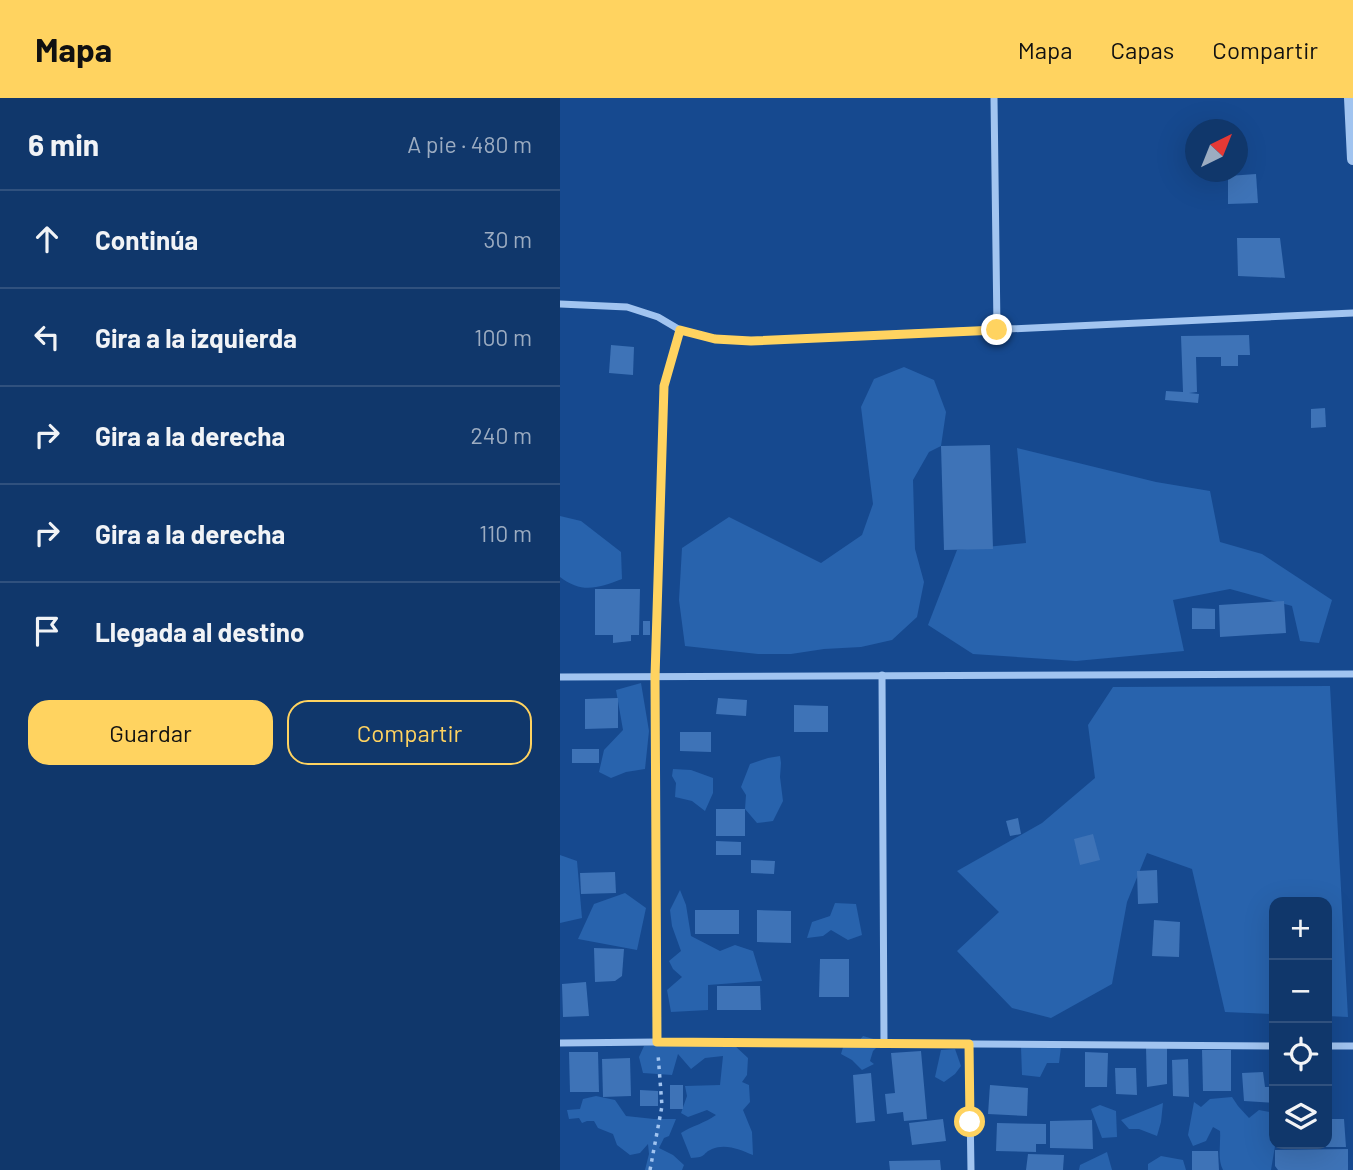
<!DOCTYPE html>
<html lang="es">
<head>
<meta charset="utf-8">
<style>
	body { margin:0; font-family:Barlow,sans-serif; background:#1e4273; color:#f1f3f6 }
	.controls { position:absolute; right:21px; bottom:21px; display:grid; overflow:hidden; border-radius:14px; box-shadow:0 7px 28px #0002 }
	.controls button { width:63px; height:63px; display:grid; place-items:center; padding:0; border:0; border-bottom:2px solid #30517e; background:#10376b; color:#f1f3f6; font:35px sans-serif }
	.compass { position:absolute; left:625px; top:21px; width:63px; height:63px; border-radius:50%; background:#10376b; box-shadow:0 7px 28px #0002; rotate:43deg }
	.stop { position:absolute; width:21px; height:21px; margin:-16px; border:5px solid #ffd360; border-radius:50%; background:#fff }
	.stop.end { background:#ffd360; border-color:#fff; box-shadow:0 2px 7px #0008 }
	.list { margin:0; padding:0; list-style:none }
	h2 { display:flex; justify-content:space-between; align-items:center; height:91px; margin:0; padding:0 28px; font-size:30px }
	h2 small { font-size:23px; font-weight:400; color:#9cacc1 }
	.list li { display:grid; grid-template-columns:46px 1fr auto; gap:21px; align-items:center; box-sizing:border-box; height:98px; padding:0 28px; border-top:2px solid #30517e }
	.list b { display:block; font-size:26px; white-space:nowrap }
	.list em { font-size:23px; font-style:normal; color:#9cacc1 }
	.actions { display:flex; gap:14px; padding:21px 28px }
	.actions a { flex:1; padding:16px 0; border:2px solid #ffd360; border-radius:21px; text-align:center; font-size:24px; color:#ffd360 }
	.actions .main { background:#ffd360; color:#111 }
	.icon { flex:none; width:38px; height:38px; fill:none; stroke:currentColor; stroke-width:2; stroke-linecap:round; stroke-linejoin:round }
	.map { position:relative; flex:none; width:793px; height:1072px; overflow:hidden }
	header { display:flex; align-items:center; gap:42px; box-sizing:border-box; height:98px; padding:0 35px; background:#ffd360; color:#111 }
	header strong { font-size:33px }
	nav { display:flex; gap:38px; margin-inline-start:auto; font-size:24px }
	main { display:flex }
	aside { flex:1; background:#10376b }
	.map>svg:first-child { display:block }
</style>
</head>
<body>
<header>
<strong>Mapa</strong>
<nav><a>Mapa</a><a>Capas</a><a>Compartir</a></nav>
</header>
<main>
<aside>
<h2>6 min<small>A pie · 480 m</small></h2>
<ul class="list">
<li><svg class="icon" aria-label="ahead" viewBox="0 0 24 24"><path d="M12 20V5M6 11l6-6 6 6"/></svg><div><b>Continúa</b></div><em>30 m</em></li>
<li><svg class="icon" aria-label="left" viewBox="0 0 24 24"><path d="M17 20v-9H6M10 6l-5 5 5 5"/></svg><div><b>Gira a la izquierda</b></div><em>100 m</em></li>
<li><svg class="icon" aria-label="right" viewBox="0 0 24 24"><path d="M7 20v-9h11M14 6l5 5-5 5"/></svg><div><b>Gira a la derecha</b></div><em>240 m</em></li>
<li><svg class="icon" aria-label="right" viewBox="0 0 24 24"><path d="M7 20v-9h11M14 6l5 5-5 5"/></svg><div><b>Gira a la derecha</b></div><em>110 m</em></li>
<li><svg class="icon" aria-label="arrive" viewBox="0 0 24 24"><path d="M6 21V4h12l-3 4 3 4H6"/></svg><div><b>Llegada al destino</b></div></li>
</ul>
<div class="actions"><a class="main">Guardar</a><a>Compartir</a></div>
</aside>
<div class="map">
<svg width="793" height="1072" viewBox="0 0 793 1072">
	<rect width="100%" height="100%" fill="#16498f"/>
	<g fill="#2863ad">
		<polygon points="344,269 374,282 386,314 381,348 369,354 353,382 355,451 364,484 357,519 332,542 301,549 264,551 231,556 198,556 125,548 119,502 122,450 169,419 261,465 302,437 313,406 301,309 314,281"/>
		<polygon points="457,350 596,384 650,393 660,444 702,456 772,502 759,545 740,543 732,508 670,491 613,502 624,553 516,563 413,556 368,527 397,452 466,445"/>
		<path d="M 0,418 L 21,423 L 61,454 L 62,481 C 38,490 22,496 0,479 Z"/>
		<polygon points="81,585 89,633 85,671 66,674 51,680 39,674 44,652 63,632 56,592"/>
		<polygon points="770,588 788,919 767,918 767,804 714,804 714,916 665,914 632,771 587,755 567,804 552,886 491,920 452,910 397,853 439,814 397,773 482,725 535,680 528,627 553,589"/>
		<polygon points="220,658 221,665 220,679 223,703 213,723 197,725 185,711 186,697 181,689 190,666 208,660"/>
		<polygon points="113,671 131,672 153,680 153,695 145,713 132,703 115,699 116,685 112,678"/>
		<polygon points="0,757 17,763 22,820 0,825"/>
		<polygon points="120,792 126,807 131,838 160,853 175,847 193,853 202,883 148,887 148,912 111,914 107,892 122,879 113,871 109,863 121,853 112,828 110,812"/>
		<polygon points="65,795 86,810 77,852 18,841 34,806"/>
		<polygon points="275,805 296,806 302,837 288,842 271,832 263,838 247,840 252,824 270,818"/>
		<polygon points="303,938 317,942 317,949 313,953 310,963 314,966 302,972 292,962 281,956 284,946 298,944"/>
		<polygon points="486,943 501,949 499,965 487,965 480,979 462,977 461,949"/>
		<path d="M 128,945 L 174,947 L 188,960 L 187,977 L 182,984 L 189,987 L 190,1004 L 183,1012 L 192,1034 L 193,1057 C 181,1052 166,1045 152,1051 C 141,1056 148,1059 131,1060 L 121,1035 C 132,1028 145,1025 156,1017 L 147,1012 L 128,1019 L 121,1015 L 127,998 L 125,988 L 160,987 L 163,958 L 145,960 L 131,971 L 118,956 L 112,977 L 83,975 L 79,959 L 84,948 Z"/>
		<polygon points="395,951 401,968 395,976 384,984 375,979 381,952"/>
		<polygon points="36,998 55,1002 66,1018 94,1021 116,1021 109,1038 104,1040 99,1050 113,1057 124,1067 122,1072 85,1072 89,1056 88,1046 80,1055 70,1057 57,1047 53,1036 38,1030 34,1023 27,1023 22,1025 19,1020 9,1021 7,1012 20,1011 23,1001"/>
		<path d="M 672,999 L 678,1008 L 689,1020 L 699,1012 L 714,1015 L 714,1046 L 720,1046 L 715,1048 L 711,1072 L 663,1072 C 657,1060 661,1046 660,1033 L 653,1029 L 646,1043 L 633,1048 L 628,1037 L 634,1004 L 641,1009 L 650,1001 Z"/>
		<polygon points="603,1005 601,1024 597,1038 579,1031 569,1031 561,1022"/>
		<polygon points="540,1007 556,1013 557,1039 542,1040 531,1011"/>
		<polygon points="547,1054 552,1072 519,1072 520,1067"/>
		<polygon points="601,1058 623,1062 626,1072 588,1072 588,1066"/>
	</g>
	<g fill="#3e73b7">
		<polygon points="696,76 698,105 668,106 668,78"/>
		<polygon points="677,140 720,140 725,180 678,178"/>
		<polygon points="689,237 690,257 678,257 678,268 661,268 661,259 636,259 637,294 629,295 639,296 638,305 605,302 606,293 623,294 621,238"/>
		<polygon points="51,247 74,249 73,277 49,275"/>
		<polygon points="765,310 766,329 751,330 751,311"/>
		<polygon points="430,347 433,451 384,452 381,348"/>
		<polygon points="35,491 80,491 79,537 71,537 71,543 53,545 53,537 35,537"/>
		<polygon points="724,503 726,535 660,539 659,507"/>
		<polygon points="632,510 655,511 655,531 632,531"/>
		<rect x="83" y="523" width="7" height="14"/>
		<polygon points="58,600 58,630 25,631 25,601"/>
		<polygon points="158,600 187,602 186,618 156,616"/>
		<polygon points="234,607 268,608 268,634 234,634"/>
		<polygon points="120,634 151,634 151,654 120,653"/>
		<rect x="12" y="651" width="27" height="14"/>
		<rect x="156" y="711" width="29" height="27"/>
		<polygon points="458,720 461,736 450,738 446,723"/>
		<polygon points="533,736 540,762 520,767 514,741"/>
		<polygon points="156,743 181,744 181,757 156,757"/>
		<polygon points="191,762 215,763 214,776 191,775"/>
		<polygon points="597,772 598,805 578,806 577,773"/>
		<polygon points="55,774 56,795 21,796 20,775"/>
		<rect x="135" y="812" width="44" height="24"/>
		<polygon points="197,812 231,813 231,845 197,844"/>
		<polygon points="594,822 620,824 619,859 592,858"/>
		<polygon points="34,850 64,851 62,878 55,883 35,884"/>
		<polygon points="260,861 289,861 289,899 259,899"/>
		<polygon points="26,884 29,918 3,919 2,886"/>
		<polygon points="157,888 200,888 201,912 157,912"/>
		<polygon points="607,948 607,986 587,989 586,949"/>
		<polygon points="642,952 671,952 671,993 643,993"/>
		<polygon points="361,953 367,1021 344,1023 343,1014 327,1016 325,996 335,995 331,955"/>
		<polygon points="9,954 38,954 39,994 10,994"/>
		<polygon points="525,954 548,955 547,989 525,989"/>
		<polygon points="70,960 71,998 43,999 42,961"/>
		<polygon points="628,961 629,999 613,998 612,962"/>
		<polygon points="555,970 576,970 577,997 556,996"/>
		<polygon points="703,974 705,989 714,989 714,1005 684,1003 682,975"/>
		<polygon points="311,975 315,1023 296,1025 293,977"/>
		<rect x="110" y="987" width="13" height="24"/>
		<polygon points="430,987 468,990 467,1018 428,1016"/>
		<polygon points="80,992 98,993 98,1008 80,1008"/>
		<polygon points="383,1021 386,1043 352,1047 349,1025"/>
		<polygon points="767,1021 784,1021 786,1049 742,1049 741,1046 767,1046"/>
		<polygon points="532,1022 533,1051 490,1050 490,1023"/>
		<polygon points="437,1025 486,1026 486,1046 476,1046 476,1054 436,1053"/>
		<polygon points="788,1051 788,1072 718,1072 715,1068 715,1052"/>
		<polygon points="632,1053 658,1053 659,1072 632,1072"/>
		<polygon points="468,1056 504,1057 503,1072 466,1072"/>
		<polygon points="380,1062 381,1072 330,1072 329,1063"/>
	</g>
	<g fill="none" stroke-linecap="round" stroke-linejoin="round">
		<polyline stroke="#a1c4f0" stroke-width="3.5" stroke-dasharray="3.5 5" stroke-linecap="butt" points="90,1072 102,1008 98,956"/>
		<g stroke="#a1c4f0" stroke-width="7">
			<polyline points="434,0 437,231"/>
			<polyline points="0,206 67,209 98,219 120,232 155,241 191,243 793,215"/>
			<polyline points="322,577 324,945"/>
			<polyline points="0,579 793,576"/>
			<polyline points="97,944 95,579 104,288 120,232"/>
			<polyline points="0,945 97,944 714,948"/>
			<polyline points="409,946 411,1072"/>
			<polyline points="767,948 793,948"/>
		</g>
		<polyline stroke="#a1c4f0" stroke-width="12" points="790,0 793,61"/>
	</g>
	<g fill="none" stroke-linecap="round" stroke-linejoin="round">
		<polyline stroke="#ffd360" stroke-width="9" points="410,1024 409,946 97,944 95,579 104,288 120,232 155,241 191,243 437,232"/>
	</g>
</svg>
<div class="controls">
<button>+</button>
<button>−</button>
<button><svg class="icon" aria-label="locate" viewBox="0 0 24 24"><circle cx="12" cy="12" r="6"/><path d="M12 2v4M12 18v4M2 12h4M18 12h4"/></svg></button>
<button><svg class="icon" aria-label="layers" viewBox="0 0 24 24"><path d="M12 4l9 5-9 5-9-5zM3 14l9 5 9-5"/></svg></button>
</div>
<svg class="compass" viewBox="-18 -18 36 36"><path d="M0-13l5 13h-10z" fill="#e53935"/><path d="M0 13l5-13h-10z" fill="#9cacc1"/></svg>
<div class="stop" style="left:410px;top:1024px"></div>
<div class="stop end" style="left:437px;top:232px"></div>
</div>
</main>
</body>
</html>
